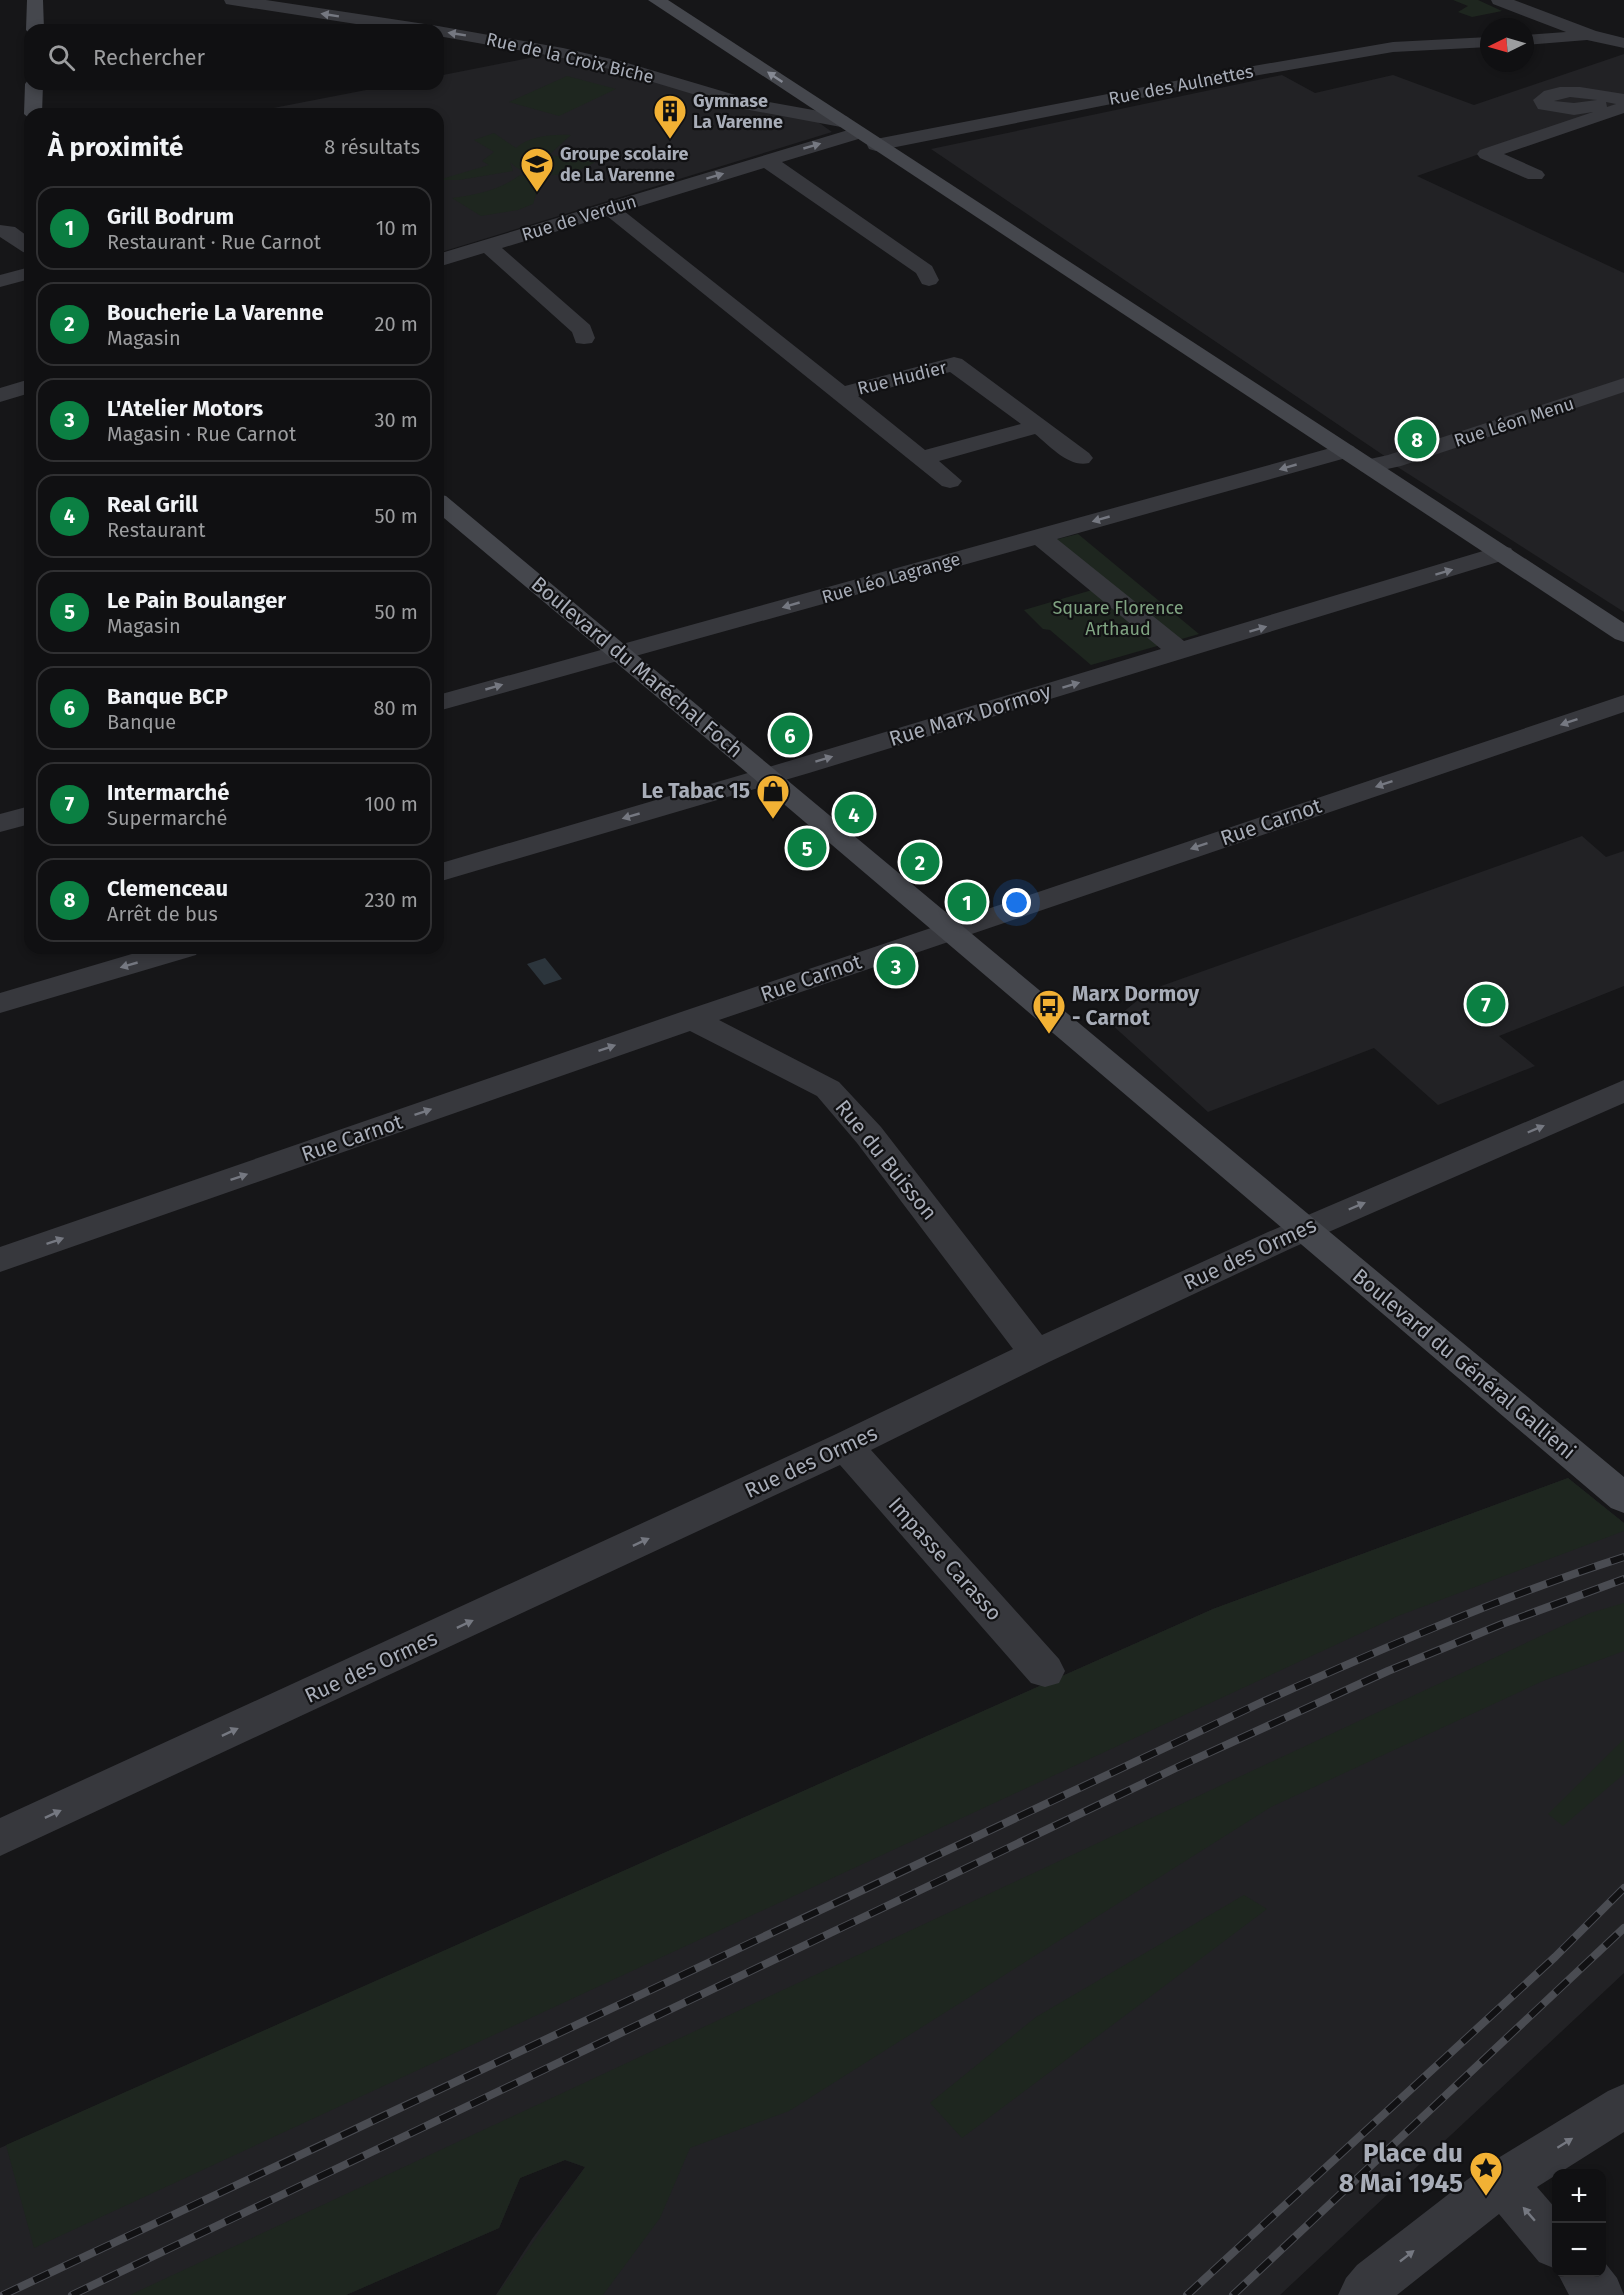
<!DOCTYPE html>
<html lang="fr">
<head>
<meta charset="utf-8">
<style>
	body { margin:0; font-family:"Fira Sans",sans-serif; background:#1e1e20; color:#f1f3f6 }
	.controls { position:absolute; right:18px; bottom:18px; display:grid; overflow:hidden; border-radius:12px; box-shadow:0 3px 9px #0003 }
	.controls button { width:54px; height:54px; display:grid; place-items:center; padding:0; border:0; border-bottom:2px solid #303032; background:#101012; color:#f1f3f6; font:30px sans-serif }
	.compass { position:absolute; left:1480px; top:18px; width:54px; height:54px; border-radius:50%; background:#101012; box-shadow:0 3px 9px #0003; rotate:265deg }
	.you { position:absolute; left:1017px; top:903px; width:21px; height:21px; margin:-15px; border:4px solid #fff; border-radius:50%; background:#1a73e8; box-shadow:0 0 0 9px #1a73e833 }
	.badge { display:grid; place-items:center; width:39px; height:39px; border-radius:50%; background:#0b8043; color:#fff; font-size:20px; font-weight:700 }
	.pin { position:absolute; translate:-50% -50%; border:3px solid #fff; box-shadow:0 2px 6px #0006 }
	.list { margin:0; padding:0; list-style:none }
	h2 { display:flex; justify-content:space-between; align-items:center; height:78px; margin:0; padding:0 24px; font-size:26px }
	h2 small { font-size:20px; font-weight:400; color:#9c9d9f }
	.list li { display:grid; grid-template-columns:39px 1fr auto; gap:18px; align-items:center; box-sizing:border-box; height:84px; margin:0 12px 12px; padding:0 12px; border:2px solid #303032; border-radius:18px }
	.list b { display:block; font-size:22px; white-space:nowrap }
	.list p { margin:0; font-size:20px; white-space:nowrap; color:#9c9d9f }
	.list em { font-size:20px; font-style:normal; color:#9c9d9f }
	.icon { flex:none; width:33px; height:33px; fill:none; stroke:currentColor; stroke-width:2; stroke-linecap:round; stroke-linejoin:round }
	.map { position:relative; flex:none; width:1624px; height:2295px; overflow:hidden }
	.search { position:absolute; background:#101012; box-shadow:0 3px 9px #0003; left:24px; top:24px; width:420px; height:66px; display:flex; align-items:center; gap:15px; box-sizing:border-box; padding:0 21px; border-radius:18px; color:#9c9d9f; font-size:22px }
	.panel { position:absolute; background:#101012; box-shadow:0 3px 9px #0003; left:24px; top:108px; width:420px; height:846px; border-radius:18px }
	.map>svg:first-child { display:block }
</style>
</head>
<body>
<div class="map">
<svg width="1624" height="2295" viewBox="0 0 1624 2295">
	<rect width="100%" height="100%" fill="#161618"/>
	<g fill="#222225">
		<polygon points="549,54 818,122 832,132 438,253 438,114 242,114 397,84 438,84 438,76"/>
		<polygon points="1624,54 1624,103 1417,176 1624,273 1624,380 1386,457 931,149 1282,75 1315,93 1393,75 1474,105"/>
		<polygon points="1624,391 1624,612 1396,466"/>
		<polygon points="1582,836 1606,857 1624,851 1624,986 1499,1036 1535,1066 1438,1105 1374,1048 1208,1112 1110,1023 1150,990"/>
		<polygon points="1568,1478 1624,1523 1624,1973 1280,2295 496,2295 532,2239 585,2167 565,2160 520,2178 499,2228 346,2295 0,2295 0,2148 1213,1609"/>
	</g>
	<g fill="#1e261f">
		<polygon points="1453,0 1478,0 1502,11 1472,17 1458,12 1468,6"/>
		<polygon points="567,76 616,89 559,116 509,102"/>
		<path d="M 494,133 L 516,148 C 529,136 553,134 571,135 L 549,155 L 595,162 C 575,177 528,182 510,162 L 513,171 L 459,180 L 438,180 L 489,165 L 482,161 L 494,152 L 474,140 Z"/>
		<path d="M 520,175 L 538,178 L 539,185 L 533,204 L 518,210 L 481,216 L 452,198 C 476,195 500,190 520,175 Z"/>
		<polygon points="1078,534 1199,634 1091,665 1050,630 1043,629 1024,610 1092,590 1038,544"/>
		<polygon points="1568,1478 1624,1523 1624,1531 1398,1616 34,2248 6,2145 1213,1609"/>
		<polygon points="1624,1603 1624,1651 1543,1681 1271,1807 789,2111 690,2148 660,2218 603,2295 497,2295 585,2167 565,2160 520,2178 499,2228 346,2295 130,2295 1590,1613"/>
		<polygon points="1624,1739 1624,1774 1563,1826 1548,1814"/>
		<polygon points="1244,1895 1267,1909 962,2138 930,2103 1036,2017"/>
	</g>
	<polygon fill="#2c353c" points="545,958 562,979 544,985 527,964"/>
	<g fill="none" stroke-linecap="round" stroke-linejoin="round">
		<g fill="#37383d" fill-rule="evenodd">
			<polygon points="224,0 266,0 438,26 563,48 624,62 742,97 841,115 848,117 850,121 848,125 841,127 739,108 613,70 563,58 438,36 438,30 395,30 232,5 226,4"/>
			<polygon points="1491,0 1514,0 1596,31 1624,38 1624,48 1587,40 1525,45 1525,35 1566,32 1493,4"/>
			<polygon points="1489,37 1489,47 1393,52 1242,78 876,151 869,149 867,145 869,141 876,139 1242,68 1393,42"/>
			<path d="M 1560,87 L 1580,87 L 1624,94 L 1624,113 L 1504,154 L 1542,171 L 1545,175 L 1542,179 L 1528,179 L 1480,158 L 1477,154 L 1480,150 L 1593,112 L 1574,115 L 1538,109 L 1533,100 L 1544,91 ZM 1570,97 L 1597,100 L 1574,103 L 1554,101 ZM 1606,102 L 1616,104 L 1607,107 Z"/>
			<path d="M 858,127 L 865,129 L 867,133 L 865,137 L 782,162 L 932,266 L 939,280 L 936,284 L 929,286 L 922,284 L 916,273 L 764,168 L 624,211 L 845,386 L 954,357 L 962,359 L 1089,453 L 1093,458 L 1089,463 C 1069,468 1050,446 1035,434 L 939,461 L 962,481 L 958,486 L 950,488 L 942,486 L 607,216 L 502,248 L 590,325 L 595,338 L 592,343 L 584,344 L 576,343 L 572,332 L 484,253 L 438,267 L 438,254 ZM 950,372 L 1021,424 L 925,450 L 858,396 Z"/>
			<polygon points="0,225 15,227 30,238 30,254 23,252 0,237"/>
			<polygon points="30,267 30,279 0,287 0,275"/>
			<polygon points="1624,378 1624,392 1401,466 1369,473 1361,471 1357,466 1361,461 1388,455"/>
			<polygon points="30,379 30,393 0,402 0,388"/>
			<polygon points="1345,444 1353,446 1357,451 1353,456 1057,539 1184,641 1493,548 1502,546 1511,548 1514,553 1511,558 809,773 438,882 438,864 789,761 1161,649 1035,545 438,711 438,695"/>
			<polygon points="1624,695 1624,712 719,1020 839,1082 881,1127 1042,1335 1268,1232 1624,1080 1624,1103 1292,1248 1049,1362 871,1450 1059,1659 1065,1671 1059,1683 1045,1687 1031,1683 840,1465 0,1856 0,1818 832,1436 1013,1349 857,1143 817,1096 690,1031 0,1272 0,1247 681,1012"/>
			<polygon points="30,806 30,824 0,832 0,814"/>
			<polygon points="152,948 200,948 196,955 0,1013 0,993"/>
			<polygon points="1624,2084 1624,2132 1537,2187 1556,2209 1556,2269 1539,2262 1499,2214 1397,2295 1338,2295 1346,2278 1357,2265 1485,2166 1608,2091"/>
			<polygon points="1602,2259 1617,2278 1624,2295 1569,2295 1557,2272 1602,2272"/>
		</g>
		<g fill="#45474d" fill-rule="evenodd">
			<polygon points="27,0 43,0 44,30 30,30 30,34 26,30"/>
			<polygon points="648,0 668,0 1624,623 1624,642 1615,639"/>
			<polygon points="28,80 30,80 30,84 43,84 42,114 30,114 30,119 24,114 25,84"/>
			<polygon points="438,494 446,496 1624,1477 1624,1513 1611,1508 758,782 438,513"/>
		</g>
		<g stroke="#4a4c52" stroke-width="8">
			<g id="rail">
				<path d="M 3,2295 L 1260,1703 C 1379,1650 1500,1597 1624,1557"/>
				<polyline points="72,2295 1180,1766 1388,1671 1502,1624 1624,1579"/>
				<polyline points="1187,2295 1555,1957 1624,1888"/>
				<polyline points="1233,2295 1624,1928"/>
			</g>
		</g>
		<use href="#rail" stroke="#111113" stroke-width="6" stroke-dasharray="17" stroke-linecap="butt"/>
	</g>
	<defs><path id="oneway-solid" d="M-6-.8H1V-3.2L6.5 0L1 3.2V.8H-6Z" transform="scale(1.5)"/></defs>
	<g fill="#757881">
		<use href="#oneway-solid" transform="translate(330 15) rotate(-171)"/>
		<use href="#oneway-solid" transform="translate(457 34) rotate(-171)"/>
		<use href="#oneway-solid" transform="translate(812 146) rotate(-16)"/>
		<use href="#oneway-solid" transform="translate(715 176) rotate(-17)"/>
		<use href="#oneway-solid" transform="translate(1288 467) rotate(164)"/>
		<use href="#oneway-solid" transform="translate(1101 519) rotate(164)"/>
		<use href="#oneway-solid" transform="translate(1444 572) rotate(-17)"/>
		<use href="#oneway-solid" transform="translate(791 605) rotate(164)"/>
		<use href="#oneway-solid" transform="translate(1258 629) rotate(-17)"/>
		<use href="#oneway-solid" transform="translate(1071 685) rotate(-17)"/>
		<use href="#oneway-solid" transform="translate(494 687) rotate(-16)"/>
		<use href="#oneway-solid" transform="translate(1569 722) rotate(161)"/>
		<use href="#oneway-solid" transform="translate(824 759) rotate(-17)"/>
		<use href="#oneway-solid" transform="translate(1384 784) rotate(161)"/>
		<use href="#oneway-solid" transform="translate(631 816) rotate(164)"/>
		<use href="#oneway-solid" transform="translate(1199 846) rotate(161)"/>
		<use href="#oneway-solid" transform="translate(129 965) rotate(164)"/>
		<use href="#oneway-solid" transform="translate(607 1048) rotate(-19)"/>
		<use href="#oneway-solid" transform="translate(423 1112) rotate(-19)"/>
		<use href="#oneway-solid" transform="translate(1536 1129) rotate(-23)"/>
		<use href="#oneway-solid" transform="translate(239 1177) rotate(-19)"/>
		<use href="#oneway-solid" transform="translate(1357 1206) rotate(-23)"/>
		<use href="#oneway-solid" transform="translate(55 1241) rotate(-19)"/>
		<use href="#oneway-solid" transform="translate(641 1542) rotate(-25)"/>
		<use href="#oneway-solid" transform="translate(465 1624) rotate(-25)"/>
		<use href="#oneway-solid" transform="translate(230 1732) rotate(-25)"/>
		<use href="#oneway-solid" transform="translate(53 1814) rotate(-25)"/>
		<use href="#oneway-solid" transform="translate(1565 2143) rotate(-32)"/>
		<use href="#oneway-solid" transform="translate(1529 2214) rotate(-131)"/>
		<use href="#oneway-solid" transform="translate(1407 2256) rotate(-38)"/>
	</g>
	<use fill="#858993" href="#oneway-solid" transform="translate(775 77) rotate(-146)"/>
	<defs>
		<g id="building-pin" transform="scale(1.725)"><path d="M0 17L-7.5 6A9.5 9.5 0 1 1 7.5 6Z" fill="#f2b134" stroke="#111113"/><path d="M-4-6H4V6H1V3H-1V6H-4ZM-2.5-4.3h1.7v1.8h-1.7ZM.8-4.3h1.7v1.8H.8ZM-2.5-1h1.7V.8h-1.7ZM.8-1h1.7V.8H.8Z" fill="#111"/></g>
		<g id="school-pin" transform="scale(1.725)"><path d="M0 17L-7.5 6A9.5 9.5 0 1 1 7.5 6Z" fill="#f2b134" stroke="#111113"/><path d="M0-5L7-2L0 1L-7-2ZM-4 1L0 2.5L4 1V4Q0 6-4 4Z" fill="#111"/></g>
		<g id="shop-pin" transform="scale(1.725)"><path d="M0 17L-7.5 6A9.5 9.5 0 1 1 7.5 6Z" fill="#f2b134" stroke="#111113"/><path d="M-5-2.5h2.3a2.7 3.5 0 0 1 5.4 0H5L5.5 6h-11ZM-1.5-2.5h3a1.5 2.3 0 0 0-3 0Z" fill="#111"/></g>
		<g id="bus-pin" transform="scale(1.725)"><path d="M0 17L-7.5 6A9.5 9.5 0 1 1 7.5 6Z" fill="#f2b134" stroke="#111113"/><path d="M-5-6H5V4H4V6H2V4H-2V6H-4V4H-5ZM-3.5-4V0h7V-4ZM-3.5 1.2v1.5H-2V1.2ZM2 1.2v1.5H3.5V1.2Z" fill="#111"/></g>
		<g id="sight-pin" transform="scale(1.725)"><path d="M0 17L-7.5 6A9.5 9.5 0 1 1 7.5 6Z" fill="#f2b134" stroke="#111113"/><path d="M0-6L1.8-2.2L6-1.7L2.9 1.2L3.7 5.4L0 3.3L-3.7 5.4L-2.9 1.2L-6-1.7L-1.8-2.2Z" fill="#111"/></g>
	</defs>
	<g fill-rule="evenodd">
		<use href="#building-pin" x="670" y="111"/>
		<use href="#school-pin" x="537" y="164"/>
		<use href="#shop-pin" x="773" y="791"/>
		<use href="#bus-pin" x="1049" y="1006"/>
		<use href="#sight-pin" x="1486" y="2168"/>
	</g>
	<g text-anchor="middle" stroke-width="4.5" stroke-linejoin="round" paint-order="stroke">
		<g font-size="18" fill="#a8adb8" stroke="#111113">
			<text transform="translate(570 58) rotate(13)" y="6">Rue de la Croix Biche</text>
			<text transform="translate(1181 85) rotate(-11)" y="6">Rue des Aulnettes</text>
			<text transform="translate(579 218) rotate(-17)" y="6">Rue de Verdun</text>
			<text transform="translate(902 378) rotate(-14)" y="6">Rue Hudier</text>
			<text transform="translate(1514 422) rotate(-18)" y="6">Rue Léon Menu</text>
			<text transform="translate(891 578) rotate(-16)" y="6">Rue Léo Lagrange</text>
		</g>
		<g font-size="18" font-weight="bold" fill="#a8adb8" stroke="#111113" text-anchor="start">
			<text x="693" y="107">Gymnase<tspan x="693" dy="21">La Varenne</tspan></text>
			<text x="560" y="160">Groupe scolaire<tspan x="560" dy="21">de La Varenne</tspan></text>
		</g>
		<g font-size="18" fill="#7fa381" stroke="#111113">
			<text x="1118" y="614">Square Florence<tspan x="1118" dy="21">Arthaud</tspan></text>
		</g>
		<g font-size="21" fill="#a8adb8" stroke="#111113">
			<text transform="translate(637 667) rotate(40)" y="7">Boulevard du Maréchal Foch</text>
			<text transform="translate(970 715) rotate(-17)" y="7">Rue Marx Dormoy</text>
			<text transform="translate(1271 822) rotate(-19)" y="7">Rue Carnot</text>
			<text transform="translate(811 978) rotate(-19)" y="7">Rue Carnot</text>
			<text transform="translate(352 1138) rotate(-19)" y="7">Rue Carnot</text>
			<text transform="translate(886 1160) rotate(51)" y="7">Rue du Buisson</text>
			<text transform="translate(1250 1254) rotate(-25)" y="7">Rue des Ormes</text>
			<text transform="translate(1464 1364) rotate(40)" y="7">Boulevard du Général Gallieni</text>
			<text transform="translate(811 1462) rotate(-25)" y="7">Rue des Ormes</text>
			<text transform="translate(945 1559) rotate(48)" y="7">Impasse Carasso</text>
			<text transform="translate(371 1667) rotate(-25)" y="7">Rue des Ormes</text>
		</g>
		<g font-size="21" font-weight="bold" fill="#a8adb8" stroke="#111113" text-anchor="end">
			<text x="750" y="798">Le Tabac 15</text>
			<text x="1072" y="1001" text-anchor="start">Marx Dormoy<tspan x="1072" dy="24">- Carnot</tspan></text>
		</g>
		<g font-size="26" font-weight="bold" fill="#a8adb8" stroke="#111113" text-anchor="end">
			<text x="1463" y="2162">Place du<tspan x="1463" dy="30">8 Mai 1945</tspan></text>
		</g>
	</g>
</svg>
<div class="controls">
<button>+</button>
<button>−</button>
</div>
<svg class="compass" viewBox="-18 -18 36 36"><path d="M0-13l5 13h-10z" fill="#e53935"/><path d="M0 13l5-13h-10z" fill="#9c9d9f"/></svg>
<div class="you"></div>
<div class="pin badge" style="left:967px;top:902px">1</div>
<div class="pin badge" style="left:920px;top:862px">2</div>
<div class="pin badge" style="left:896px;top:966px">3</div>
<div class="pin badge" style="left:854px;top:814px">4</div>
<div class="pin badge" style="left:807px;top:848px">5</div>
<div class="pin badge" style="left:790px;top:735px">6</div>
<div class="pin badge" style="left:1486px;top:1004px">7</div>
<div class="pin badge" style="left:1417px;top:439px">8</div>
<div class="search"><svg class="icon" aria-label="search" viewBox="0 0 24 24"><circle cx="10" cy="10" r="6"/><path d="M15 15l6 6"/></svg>Rechercher</div>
<section class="panel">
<h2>À proximité<small>8 résultats</small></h2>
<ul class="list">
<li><span class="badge">1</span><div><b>Grill Bodrum</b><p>Restaurant · Rue Carnot</p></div><em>10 m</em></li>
<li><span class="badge">2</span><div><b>Boucherie La Varenne</b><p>Magasin</p></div><em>20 m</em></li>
<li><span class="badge">3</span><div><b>L'Atelier Motors</b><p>Magasin · Rue Carnot</p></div><em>30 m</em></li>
<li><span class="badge">4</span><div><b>Real Grill</b><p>Restaurant</p></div><em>50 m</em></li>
<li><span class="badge">5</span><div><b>Le Pain Boulanger</b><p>Magasin</p></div><em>50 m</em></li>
<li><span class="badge">6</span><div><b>Banque BCP</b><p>Banque</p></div><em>80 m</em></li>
<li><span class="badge">7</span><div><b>Intermarché</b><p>Supermarché</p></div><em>100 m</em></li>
<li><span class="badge">8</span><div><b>Clemenceau</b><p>Arrêt de bus</p></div><em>230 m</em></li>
</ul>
</section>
</div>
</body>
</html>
